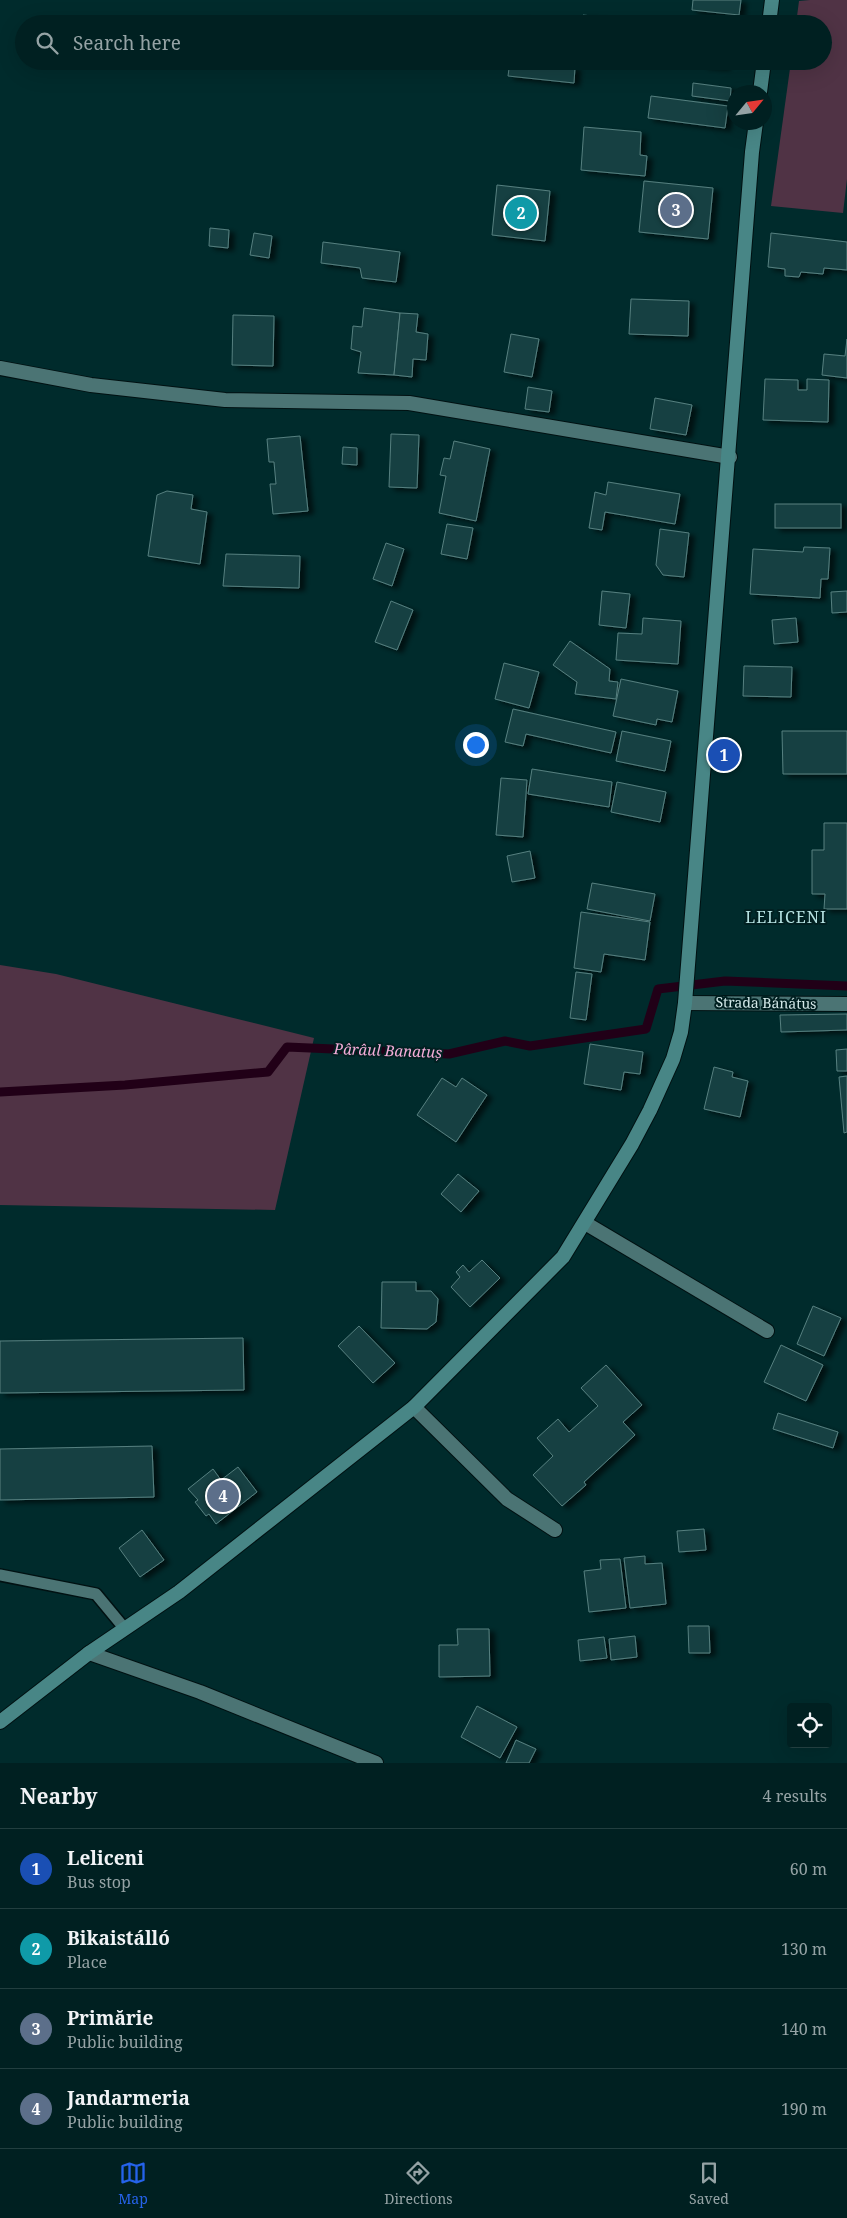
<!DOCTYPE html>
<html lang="en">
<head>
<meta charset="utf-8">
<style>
	body { margin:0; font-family:"Noto Serif",serif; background:#0a282a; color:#f1f3f6 }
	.controls { position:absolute; right:15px; bottom:15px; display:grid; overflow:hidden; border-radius:5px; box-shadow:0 5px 20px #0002 }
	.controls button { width:45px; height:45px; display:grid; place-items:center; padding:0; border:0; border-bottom:1px solid #223e3f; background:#002021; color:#f1f3f6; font:25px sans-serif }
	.compass { position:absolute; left:727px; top:85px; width:45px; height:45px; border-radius:50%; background:#002021; box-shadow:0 5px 20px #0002; rotate:61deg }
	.you { position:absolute; left:475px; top:744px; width:18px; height:18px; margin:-12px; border:4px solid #fff; border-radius:50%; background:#1a73e8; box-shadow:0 0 0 8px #1a73e833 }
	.badge { display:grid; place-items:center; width:32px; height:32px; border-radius:50%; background:#2563eb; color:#fff; font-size:16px; font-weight:700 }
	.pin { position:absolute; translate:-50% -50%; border:2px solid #fff; box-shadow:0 1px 5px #0006 }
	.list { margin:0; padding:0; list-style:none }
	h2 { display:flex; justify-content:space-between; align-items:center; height:65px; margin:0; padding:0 20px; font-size:21px }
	h2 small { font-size:16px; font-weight:400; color:#95a3a5 }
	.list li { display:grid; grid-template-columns:32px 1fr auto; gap:15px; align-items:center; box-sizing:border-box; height:80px; padding:0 20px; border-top:1px solid #223e3f }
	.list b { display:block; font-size:19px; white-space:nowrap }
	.list p { margin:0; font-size:16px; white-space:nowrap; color:#95a3a5 }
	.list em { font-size:16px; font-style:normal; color:#95a3a5 }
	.icon { flex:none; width:28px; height:28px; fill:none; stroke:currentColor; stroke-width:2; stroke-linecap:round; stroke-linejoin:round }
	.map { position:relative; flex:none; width:847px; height:1763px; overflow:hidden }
	.search { position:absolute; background:#002021; box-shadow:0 5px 20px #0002; left:15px; right:15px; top:15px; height:55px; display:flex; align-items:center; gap:12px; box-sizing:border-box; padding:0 18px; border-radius:28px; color:#95a3a5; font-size:19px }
	.sheet { height:385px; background:#002021 }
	nav { display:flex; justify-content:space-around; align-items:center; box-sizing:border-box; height:70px; border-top:1px solid #223e3f; background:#002021; font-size:14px; color:#95a3a5 }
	nav a { display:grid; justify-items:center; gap:2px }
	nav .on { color:#2563eb }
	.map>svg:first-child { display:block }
</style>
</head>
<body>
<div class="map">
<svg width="847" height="1763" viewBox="0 0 847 1763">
	<defs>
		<filter id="shadow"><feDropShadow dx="5.5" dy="3" stdDeviation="2.5" flood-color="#0009"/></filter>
	</defs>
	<rect width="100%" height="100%" fill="#002b2c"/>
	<g fill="#503345">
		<polygon points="810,0 847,0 847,179 843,213 771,206 791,61 823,61 823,24 796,24 799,1"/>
		<polygon points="0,965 56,974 314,1038 275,1210 0,1205"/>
	</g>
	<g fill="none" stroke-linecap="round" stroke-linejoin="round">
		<polyline stroke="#210017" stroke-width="9" points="0,1092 125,1085 268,1072 287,1047 449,1054 505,1041 530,1046 646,1029 658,989 725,981 847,986"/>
	</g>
	<g fill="#184142" stroke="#568080" filter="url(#shadow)">
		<polygon points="693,0 741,0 739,15 692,10"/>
		<polygon points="583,15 620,19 620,24 582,24"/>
		<polygon points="515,16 558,21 557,24 514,24"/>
		<polygon points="652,19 693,24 652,24"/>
		<polygon points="510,61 553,61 553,65 575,67 574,83 508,76"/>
		<polygon points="703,61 725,61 724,67 703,65"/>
		<polygon points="693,83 731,88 730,101 692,96"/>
		<polygon points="651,96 728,106 725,128 648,118"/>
		<polygon points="584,127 641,132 640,155 647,156 645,176 581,170"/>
		<polygon points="644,181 713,188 708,239 639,232"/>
		<polygon points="497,185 550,191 545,241 492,235"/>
		<polygon points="210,228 229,230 228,248 209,246"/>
		<polygon points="254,233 272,236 269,258 250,255"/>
		<polygon points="771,233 847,242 847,270 824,268 823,274 801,272 799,277 785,276 785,269 768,267"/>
		<polygon points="323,242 400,252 396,282 362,278 360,268 321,263"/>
		<polygon points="631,299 689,301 688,336 629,334"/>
		<polygon points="364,308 400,313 394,375 358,373 361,352 351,349 353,326 362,327"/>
		<polygon points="400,313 418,314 416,332 428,334 426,360 413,359 412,377 394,375"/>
		<polygon points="233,315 274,316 273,366 232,365"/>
		<polygon points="511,334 539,339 532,377 504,372"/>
		<polygon points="847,339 847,378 822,375 824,354 845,356"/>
		<polygon points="765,379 798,380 798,390 807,390 807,379 829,380 828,422 763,420"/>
		<polygon points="528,387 552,391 549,412 525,409"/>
		<polygon points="655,398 692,405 686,435 650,429"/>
		<polygon points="391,434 419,435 417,488 389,487"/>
		<polygon points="300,436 308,511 273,514 270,484 276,484 274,462 269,462 267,439"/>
		<polygon points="454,441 490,449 476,521 439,513 446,476 440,475 444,458 450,459"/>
		<polygon points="343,447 357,448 357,465 342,464"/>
		<polygon points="608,482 680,494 675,524 605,512 602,530 589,528 595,492 606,495"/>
		<polygon points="167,491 193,495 191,509 207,512 200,564 148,556 157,495"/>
		<rect x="775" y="504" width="66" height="24"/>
		<polygon points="447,524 473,528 467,559 441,554"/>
		<polygon points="660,529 689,533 684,577 663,575 656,565"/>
		<polygon points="386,543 404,549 392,586 373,579"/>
		<polygon points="804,547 830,548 828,579 821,579 820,598 750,594 753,549 803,552"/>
		<polygon points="226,554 300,556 299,588 223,586"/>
		<polygon points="602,591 630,594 626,628 599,625"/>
		<polygon points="847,591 847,612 832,613 831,592"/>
		<polygon points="391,601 413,610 397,650 375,642"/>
		<polygon points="643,618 681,621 678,664 616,660 618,633 642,634"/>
		<polygon points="796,618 798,642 774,644 772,620"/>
		<polygon points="570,641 610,669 609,681 618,682 616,699 575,694 577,682 553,665"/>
		<polygon points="504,663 539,672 529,708 495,699"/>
		<polygon points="744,666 792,667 791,697 743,696"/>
		<polygon points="621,679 678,691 672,722 657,719 656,725 613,716"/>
		<polygon points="513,709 616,732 611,753 526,734 523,746 505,742"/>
		<polygon points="622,731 671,741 665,771 616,761"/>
		<polygon points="782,731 847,731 847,774 783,774"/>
		<polygon points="532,769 612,782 609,807 528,794"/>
		<polygon points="501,778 527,780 523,837 496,835"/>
		<polygon points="617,782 666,792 660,822 611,812"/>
		<polygon points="824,823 847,823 847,909 824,909 825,894 812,894 812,850 824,850"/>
		<polygon points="530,851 535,878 512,882 507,856"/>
		<polygon points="592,883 655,894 650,921 587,909"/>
		<polygon points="581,912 650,922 645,960 604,954 601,972 574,968"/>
		<polygon points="576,972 592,974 586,1020 570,1018"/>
		<polygon points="847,1014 847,1030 781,1032 780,1015"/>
		<polygon points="590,1044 643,1052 640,1074 624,1072 621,1090 584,1084"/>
		<polygon points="847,1049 847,1071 837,1071 836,1050"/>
		<polygon points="714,1067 733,1072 732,1077 748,1081 740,1117 704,1109"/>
		<polygon points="847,1076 847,1132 844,1133 839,1077"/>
		<polygon points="442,1078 456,1087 462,1078 487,1095 456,1142 417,1115"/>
		<polygon points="458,1174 479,1191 461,1212 441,1194"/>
		<polygon points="482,1260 500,1278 470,1307 451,1287 460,1277 456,1272 463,1265 469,1272"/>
		<polygon points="382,1282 416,1282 416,1291 431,1291 438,1299 436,1322 427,1329 381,1328"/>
		<polygon points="813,1306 841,1318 824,1356 797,1344"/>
		<polygon points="359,1326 395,1363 373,1383 338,1346"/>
		<polygon points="243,1338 244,1390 0,1393 0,1341"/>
		<polygon points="781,1345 823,1365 806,1401 764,1382"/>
		<polygon points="606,1365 642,1405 623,1422 635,1435 584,1482 586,1485 562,1506 533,1475 553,1456 537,1438 558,1419 569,1432 598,1406 581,1388"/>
		<polygon points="778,1413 838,1432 833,1448 773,1429"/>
		<polygon points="152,1446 154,1497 0,1500 0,1449"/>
		<polygon points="238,1467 257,1492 216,1524 209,1514 206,1516 195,1502 198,1500 188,1489 213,1469 221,1480"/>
		<polygon points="704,1529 706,1550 679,1552 677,1531"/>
		<polygon points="142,1530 164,1560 140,1577 119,1548"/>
		<polygon points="645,1556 645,1564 662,1563 666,1604 630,1608 624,1558"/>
		<polygon points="620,1559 626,1608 589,1612 584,1571 601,1569 600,1560"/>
		<polygon points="688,1626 709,1626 710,1653 689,1653"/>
		<polygon points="457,1629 489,1629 490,1676 439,1677 439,1645 458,1645"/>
		<polygon points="635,1636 637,1657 611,1660 609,1639"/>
		<polygon points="604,1637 607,1658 580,1661 578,1640"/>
		<polygon points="477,1706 517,1727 500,1758 461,1737"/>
		<polygon points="516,1740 536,1749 529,1763 506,1763"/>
	</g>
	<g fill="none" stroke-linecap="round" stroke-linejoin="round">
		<g stroke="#001112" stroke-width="14">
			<polyline id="service" points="0,1575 96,1594 125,1629"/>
		</g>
		<g stroke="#001112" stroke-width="16">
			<g id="minor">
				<polyline points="0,368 91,385 225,400 409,403 730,457"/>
				<polyline points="685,1003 847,1004"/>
				<polyline points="585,1223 767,1331"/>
				<polyline points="414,1407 507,1499 555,1530"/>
				<polyline points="89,1653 200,1692 376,1763"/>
			</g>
		</g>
		<g stroke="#001112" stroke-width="16">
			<g id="secondary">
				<polyline points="769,24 772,0"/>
				<polyline points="760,92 764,61"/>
				<polyline points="0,1722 89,1653 179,1592 414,1407 563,1257 632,1144 650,1110 673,1059 681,1032 685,1003 752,152 756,122"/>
			</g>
		</g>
		<use href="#service" stroke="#4b7474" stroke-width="11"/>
		<use href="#minor" stroke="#4b7474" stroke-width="14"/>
		<use href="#secondary" stroke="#488686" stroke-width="14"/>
	</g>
	<g text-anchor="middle" stroke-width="4" stroke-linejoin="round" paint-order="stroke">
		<g font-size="14" fill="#d3e8e8" stroke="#012021">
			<text transform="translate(766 1003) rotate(1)" y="5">Strada Bánátus</text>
		</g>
		<g font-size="15" font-style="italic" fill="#f5add9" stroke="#012021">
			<text transform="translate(388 1051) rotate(2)" y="5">Pârâul Banatuș</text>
		</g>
		<g font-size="16" letter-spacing="1" fill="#b5e1e1" stroke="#012021">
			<text x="786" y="923">LELICENI</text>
		</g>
	</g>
</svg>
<div class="controls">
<button><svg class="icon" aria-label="locate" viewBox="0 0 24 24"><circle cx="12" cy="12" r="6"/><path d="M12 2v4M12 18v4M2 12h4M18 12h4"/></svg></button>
</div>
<svg class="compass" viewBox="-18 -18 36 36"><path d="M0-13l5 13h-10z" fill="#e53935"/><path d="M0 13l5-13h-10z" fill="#95a3a5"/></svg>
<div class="you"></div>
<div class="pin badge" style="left:724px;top:755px;background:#1a4fb4">1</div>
<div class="pin badge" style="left:521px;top:213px;background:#0f9aa8">2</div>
<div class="pin badge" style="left:676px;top:210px;background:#5c6f8a">3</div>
<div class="pin badge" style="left:223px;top:1496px;background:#5c6f8a">4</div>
<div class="search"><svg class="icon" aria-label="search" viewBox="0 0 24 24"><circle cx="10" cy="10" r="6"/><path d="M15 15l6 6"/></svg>Search here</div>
</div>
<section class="sheet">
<h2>Nearby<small>4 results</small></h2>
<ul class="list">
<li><span class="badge" style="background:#1a4fb4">1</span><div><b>Leliceni</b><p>Bus stop</p></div><em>60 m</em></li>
<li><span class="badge" style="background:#0f9aa8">2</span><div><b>Bikaistálló</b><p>Place</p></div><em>130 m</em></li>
<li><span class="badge" style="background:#5c6f8a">3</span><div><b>Primărie</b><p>Public building</p></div><em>140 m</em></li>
<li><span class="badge" style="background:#5c6f8a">4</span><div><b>Jandarmeria</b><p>Public building</p></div><em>190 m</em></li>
</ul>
</section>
<nav>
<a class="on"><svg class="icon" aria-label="map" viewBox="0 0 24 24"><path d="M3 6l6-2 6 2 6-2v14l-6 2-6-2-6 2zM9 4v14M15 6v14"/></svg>Map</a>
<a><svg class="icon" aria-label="directions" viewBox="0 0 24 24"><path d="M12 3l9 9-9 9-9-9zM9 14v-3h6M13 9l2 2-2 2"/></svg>Directions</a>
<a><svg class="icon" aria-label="saved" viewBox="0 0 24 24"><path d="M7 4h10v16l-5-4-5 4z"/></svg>Saved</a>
</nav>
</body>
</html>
